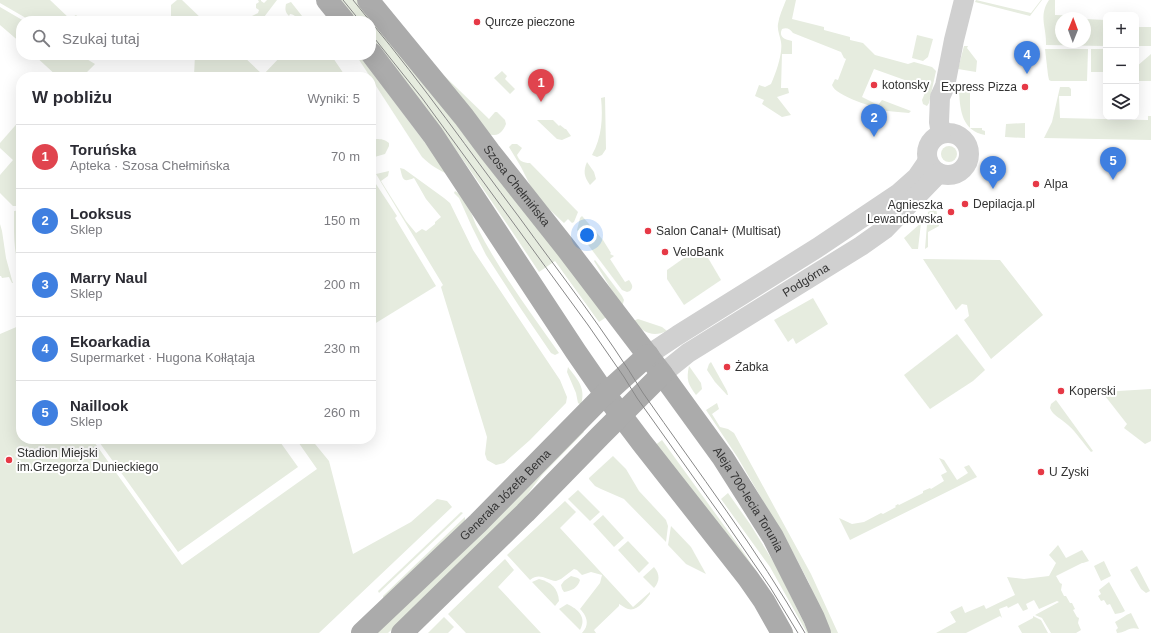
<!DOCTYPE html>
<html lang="pl">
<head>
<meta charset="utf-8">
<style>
	body { margin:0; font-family:Helvetica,sans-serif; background:#f7f7f7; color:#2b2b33 }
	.controls { position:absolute; right:12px; top:12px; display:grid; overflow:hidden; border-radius:8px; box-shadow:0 4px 16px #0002 }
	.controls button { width:36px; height:36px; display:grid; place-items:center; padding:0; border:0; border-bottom:1px solid #e1e1e2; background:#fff; color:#2b2b33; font:20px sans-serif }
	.compass { position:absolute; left:1055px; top:12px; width:36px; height:36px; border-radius:50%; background:#fff; box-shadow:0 4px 16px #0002; rotate:1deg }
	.you { position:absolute; left:587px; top:235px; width:14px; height:14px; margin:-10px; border:3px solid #fff; border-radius:50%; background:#1a73e8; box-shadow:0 0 0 6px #1a73e833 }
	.badge { display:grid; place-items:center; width:26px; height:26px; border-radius:50%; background:#111827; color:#fff; font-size:13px; font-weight:700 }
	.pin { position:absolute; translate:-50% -33px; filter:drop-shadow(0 1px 2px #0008) }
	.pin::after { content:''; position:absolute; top:21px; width:14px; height:12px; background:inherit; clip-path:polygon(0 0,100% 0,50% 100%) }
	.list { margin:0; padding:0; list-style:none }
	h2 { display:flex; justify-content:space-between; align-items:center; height:52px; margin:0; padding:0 16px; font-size:17px }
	h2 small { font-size:13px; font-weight:400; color:#7c7c81 }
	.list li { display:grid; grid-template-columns:26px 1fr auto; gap:12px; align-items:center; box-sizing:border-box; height:64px; padding:0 16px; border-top:1px solid #e1e1e2 }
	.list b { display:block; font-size:15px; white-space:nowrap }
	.list p { margin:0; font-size:13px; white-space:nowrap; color:#7c7c81 }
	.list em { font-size:13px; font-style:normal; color:#7c7c81 }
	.icon { flex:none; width:22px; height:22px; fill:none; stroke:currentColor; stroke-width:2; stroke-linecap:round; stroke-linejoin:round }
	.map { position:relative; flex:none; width:1151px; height:633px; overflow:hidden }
	.search { position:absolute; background:#fff; box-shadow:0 4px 16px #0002; left:16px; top:16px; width:360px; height:44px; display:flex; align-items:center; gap:10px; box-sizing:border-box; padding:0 14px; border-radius:16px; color:#7c7c81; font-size:15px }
	.panel { position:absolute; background:#fff; box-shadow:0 4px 16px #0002; left:16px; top:72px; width:360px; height:372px; border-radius:16px }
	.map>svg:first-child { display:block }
</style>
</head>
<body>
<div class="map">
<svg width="1151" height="633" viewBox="0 0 1151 633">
	<rect width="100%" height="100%" fill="#fff"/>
	<g fill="#e6ecdf">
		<polygon points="0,0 50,0 70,19 76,15 82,21 31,21 0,3"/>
		<polygon points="177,0 182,0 204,21 171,21 171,5"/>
		<polygon points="258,0 261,0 261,1 264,3 267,0 277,0 261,21 247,21 252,16 258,13 259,10 256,8 256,4 259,2"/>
		<path d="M 338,0 L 358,0 L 608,316 L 599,322 L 555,261 L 539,272 C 486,192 433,113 371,40 L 371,21 L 356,21 Z"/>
		<path d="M 786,0 L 796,0 L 792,19 L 824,27 L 824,30 L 850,37 L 850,40 L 863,43 L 875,55 L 908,64 L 914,62 L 932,67 L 936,71 L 929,103 L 927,106 L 923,104 L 922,100 L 927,88 L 874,69 L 862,97 L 878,105 L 882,100 L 911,111 L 909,113 C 902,112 894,112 887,111 C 876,108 835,96 832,85 L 835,79 L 838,80 L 846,59 L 844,58 L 841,52 L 793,33 C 790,29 787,27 782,29 C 778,38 786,40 792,41 L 792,54 L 782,54 L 781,88 L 788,88 L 789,93 L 777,97 L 791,115 L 782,117 L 762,104 L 764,100 L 755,96 L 759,85 L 765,87 L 771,84 C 776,73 783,53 781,42 C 780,36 777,30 778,24 C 779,16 783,8 786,0 Z"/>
		<polygon points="976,0 1031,13 1041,0 1042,0 1030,16 975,2"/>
		<path d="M 1049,0 L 1055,0 L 1055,15 L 1083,16 L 1083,18 L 1061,18 L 1061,42 L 1085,42 L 1085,19 L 1106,20 L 1106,46 L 1046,45 C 1047,28 1038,16 1049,0 Z"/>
		<path d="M 291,2 L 306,21 C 297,21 297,15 290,14 L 289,16 C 285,12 285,9 286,4 Z"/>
		<polygon points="0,7 24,21 21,21 21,43 0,25"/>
		<polygon points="1136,24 1139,24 1139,27 1151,27 1151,46 1136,46"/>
		<polygon points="917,35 933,39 928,57 923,61 912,58"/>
		<polygon points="964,46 968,46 967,48 977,61 976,72 958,69"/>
		<polygon points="1045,49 1088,49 1087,81 1051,81 1049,80 1048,75"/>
		<rect x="1091" y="49" width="15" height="23"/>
		<polygon points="1151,54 1151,81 1136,81 1136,67"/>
		<polygon points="34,55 80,55 95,64 82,77 57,77 57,76"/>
		<polygon points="195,55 242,55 263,75 282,55 331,55 346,77 166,77 167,75 194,76"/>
		<path d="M 356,55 L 359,55 L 370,69 L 449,175 C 439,170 430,165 422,157 Z"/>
		<path d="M 430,62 L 489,119 L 495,112 L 497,112 L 505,120 L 506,124 C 504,129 500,136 493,135 C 490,135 488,133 486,132 Z"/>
		<polygon points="502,71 507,76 505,79 515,89 510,94 494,78"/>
		<polygon points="1060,87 1069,87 1071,89 1071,96 1059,96 1060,118 1148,120 1148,116 1151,116 1151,140 1044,138 1052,122"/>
		<path d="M 963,89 L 970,89 L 970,128 L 982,128 L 982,130 L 985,131 L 985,135 C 962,131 960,110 959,91 Z"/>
		<path d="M 605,97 L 606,149 L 602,155 L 597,157 L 592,155 C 602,137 603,118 601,98 Z"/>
		<polygon points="21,119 21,206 13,206 0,193 0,175 13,160 0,148 0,143"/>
		<polygon points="537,120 553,120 559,126 560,125 565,129 566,129 571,136 562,140 557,139"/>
		<polygon points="1025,123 1025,138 1005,137 1006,124"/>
		<path d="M 371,139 C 377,139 384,138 389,143 L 389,146 L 385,154 L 371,158 Z"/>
		<path d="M 512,144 L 517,144 L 522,148 L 517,155 C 519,161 523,163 530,163 L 578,212 L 574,222 L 572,223 L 568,219 L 564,223 L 539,200 L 534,193 L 521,167 L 509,147 Z"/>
		<circle cx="949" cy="154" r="8"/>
		<path d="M 587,162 L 594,172 L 596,179 L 590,185 C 584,177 583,171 587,162 Z"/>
		<path d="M 400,168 L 404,169 L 444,198 L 450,203 L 473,250 L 560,380 L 567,397 L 566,403 L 530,440 L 504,463 L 496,465 L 487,460 L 485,454 L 487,437 L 441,287 L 443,285 L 376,174 L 389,171 L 388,176 L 381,181 L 406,221 L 416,233 L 422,229 L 426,231 L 435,224 L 435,222 L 441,217 L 426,199 L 414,178 C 402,183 403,179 400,168 Z"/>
		<polygon points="371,178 372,178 397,216 395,218 436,286 371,326"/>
		<path d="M 455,191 C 468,198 471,214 477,227 C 500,272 530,312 559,353 L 555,355 L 551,353 L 521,309 L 486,255 L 472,227 L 459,198 L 454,193 Z"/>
		<polygon points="936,208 939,226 928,232 928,247 925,249 928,212"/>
		<path d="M 21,210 L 21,273 C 13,253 14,232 14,211 Z"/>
		<path d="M 582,216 L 603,240 L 611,253 L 610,254 L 614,256 L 610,259 L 625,282 L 629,280 C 632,284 634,287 630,291 L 627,292 L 622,290 L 577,230 L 580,218 Z"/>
		<polygon points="921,223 918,249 912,249 904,238"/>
		<polygon points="0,224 2,231 6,258 12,280 13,283 12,283 9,277 2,278 1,276 0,276"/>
		<polygon points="701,246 721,280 684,305 667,279 667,270"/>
		<polygon points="923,259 1000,260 1043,315 991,359 964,320 969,316 967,305 962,304 956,310"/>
		<polygon points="595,260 622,296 624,300 622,307 594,261"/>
		<polygon points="813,298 828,324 796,344 793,338 788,342 774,320"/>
		<path d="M 638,319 L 662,327 L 667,331 C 652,338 643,332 633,321 Z"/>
		<polygon points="21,325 21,439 92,439 182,565 317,469 296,439 311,439 329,461 353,554 411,522 437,499 447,501 452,507 319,633 0,633 0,334"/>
		<polygon points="957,334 985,370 973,381 930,409 904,375"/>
		<polygon points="711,362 727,391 728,395 727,395 715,382 707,370 709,364"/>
		<path d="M 689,366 L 701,383 L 702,389 L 696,395 C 688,384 686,380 689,366 Z"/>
		<path d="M 568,367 C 578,380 586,388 581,405 L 578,403 L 576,393 L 567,372 Z"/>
		<polygon points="1151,389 1151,441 1145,444 1124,428 1127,424 1102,392"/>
		<path d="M 1056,400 L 1093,451 L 1091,452 C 1083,443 1077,433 1068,425 C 1062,419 1053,416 1050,408 L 1051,404 Z"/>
		<polygon points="717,403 719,409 712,414 720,427 728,429 734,433 811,574 838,633 829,633 809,583 796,558 738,458 706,410"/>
		<polygon points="582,429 584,432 542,475 511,516 388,633 375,633"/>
		<polygon points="97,439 278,439 298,467 178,552"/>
		<polygon points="662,440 744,553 775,599 794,633 788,633 654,446"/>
		<polygon points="613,456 626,469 639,491 666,520 668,526 666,542 624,499 601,489 595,486 589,479 589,478"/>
		<polygon points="939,458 944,460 957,480 968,473 964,467 969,465 977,477 850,540 839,518 852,524 864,522 881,513 883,514 896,507 895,506 898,504 899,505 923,493 923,491 930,488 931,489 944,481 941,475 947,472"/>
		<polygon points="578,490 600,512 590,521 568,499"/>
		<polygon points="728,493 750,524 776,566 809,633 807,633 770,567 721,499"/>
		<path d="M 565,501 L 576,512 L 560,528 L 633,607 L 650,592 L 650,594 C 645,600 637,612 628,609 C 625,608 621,605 619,604 L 619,606 L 594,630 L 596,633 L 582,633 C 590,625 587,616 580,609 L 600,583 L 602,575 L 591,572 L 582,575 L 577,570 L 574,569 L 561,579 L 556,581 C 546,580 540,572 530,580 L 507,555 Z"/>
		<polygon points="461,512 463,513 379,593 378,591"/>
		<polygon points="603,515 624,538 614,547 593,524"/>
		<polygon points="465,517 465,524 384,601 383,596"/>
		<polygon points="671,526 691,547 706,574 686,564 668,545"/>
		<polygon points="628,541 649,563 639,573 618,550"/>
		<polygon points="1058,545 1066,558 1082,550 1089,561 1083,563 1082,563 1056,576 1060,583 1062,584 1061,590 1064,596 1066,596 1070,603 1072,603 1075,609 1073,610 1077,617 1079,618 1078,623 1081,630 1076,633 1051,633 1042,618 1035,615 1059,602 1057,601 1039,609 1034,600 1026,604 1028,609 1023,611 1018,603 1008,608 1007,606 999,609 1002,618 1000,616 966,633 936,633 956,622 950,612 962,606 965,613 984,605 986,609 1015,595 1007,577 1024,579 1049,576 1056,563 1049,555"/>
		<polygon points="505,559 514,570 498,587 541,633 466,633 448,614"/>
		<polygon points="1104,561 1111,576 1101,581 1094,566"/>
		<polygon points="1137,566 1150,591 1146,593 1141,589 1130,570"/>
		<path d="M 654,567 C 660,574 660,581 654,588 L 643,577 Z"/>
		<path d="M 571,576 L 578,578 L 580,580 C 578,588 571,591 564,592 L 562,589 L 561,585 L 564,581 Z"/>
		<path d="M 539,579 C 551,582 558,588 559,601 L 555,606 L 532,582 Z"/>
		<path d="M 1109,582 L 1125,611 C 1122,613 1119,613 1115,614 L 1110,604 L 1107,605 L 1104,600 L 1101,601 L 1098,596 L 1101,594 L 1099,590 Z"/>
		<path d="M 567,604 C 578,609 587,617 580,630 L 559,609 Z"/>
		<path d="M 1131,613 L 1139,629 C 1128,626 1126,633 1117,633 L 1116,630 L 1118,628 L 1115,622 C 1121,619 1125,615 1131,613 Z"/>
		<polygon points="1033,616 1041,620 1048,633 1022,633 1018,626 1033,618"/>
		<polygon points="444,617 454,627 448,633 428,633"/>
	</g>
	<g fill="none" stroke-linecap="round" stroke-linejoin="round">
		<g stroke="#d0d0d0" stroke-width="20">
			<circle cx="948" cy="154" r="21"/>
			<polyline points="941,134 939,122 940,97 945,86 954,40 964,0"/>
			<polyline points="648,355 678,335 817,248 899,193 917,177 928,161"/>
			<path id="s1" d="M 662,374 L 688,353 L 861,246 L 885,229 L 939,173"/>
		</g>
		<g stroke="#ababab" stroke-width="22">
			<polyline points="327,0 344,21"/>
			<path id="s2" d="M 368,0 L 464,117 L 490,152 L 566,248 L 662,374 L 723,458 L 773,537 L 814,618 L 820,633"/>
			<polyline points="371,53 433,135 576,352 605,394 642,443 748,578 764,601 782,633"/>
			<path id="s3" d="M 362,633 L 478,523 L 605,394 L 648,355"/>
			<polyline points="402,633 525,513 600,436 662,374"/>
		</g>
		<g stroke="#888" stroke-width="1">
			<polyline points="343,0 360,21"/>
			<polyline points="353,0 370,21"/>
			<path d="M 371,22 C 423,85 470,152 519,217 C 561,275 606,332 643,393 C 698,472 757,549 805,633"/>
			<polyline points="371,34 422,98 588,325 624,377 637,398 724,520 770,587 798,633"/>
		</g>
	</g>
	<g fill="#e63946" stroke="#fff" stroke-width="1.5">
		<circle cx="477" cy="22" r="4"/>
		<circle cx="874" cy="85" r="4"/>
		<circle cx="1025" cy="87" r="4"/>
		<circle cx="1036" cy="184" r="4"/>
		<circle cx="965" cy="204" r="4"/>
		<circle cx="951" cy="212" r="4"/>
		<circle cx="648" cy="231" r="4"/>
		<circle cx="665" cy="252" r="4"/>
		<circle cx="727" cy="367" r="4"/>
		<circle cx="1061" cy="391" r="4"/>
		<circle cx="9" cy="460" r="4"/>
		<circle cx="1041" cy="472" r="4"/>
	</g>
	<g text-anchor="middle" stroke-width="4" stroke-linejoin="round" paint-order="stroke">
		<g font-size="12" fill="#333" stroke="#fff" text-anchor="start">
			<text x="485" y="26">Qurcze pieczone</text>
			<text x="882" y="89">kotonsky</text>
			<text x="1017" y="91" text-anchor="end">Express Pizza</text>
			<text x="1044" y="188">Alpa</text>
			<text x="973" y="208">Depilacja.pl</text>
			<text x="943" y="209" text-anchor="end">Agnieszka<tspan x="943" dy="14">Lewandowska</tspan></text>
			<text x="656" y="235">Salon Canal+ (Multisat)</text>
			<text x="673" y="256">VeloBank</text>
			<text x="735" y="371">Żabka</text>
			<text x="1069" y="395">Koperski</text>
			<text x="17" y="457">Stadion Miejski<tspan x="17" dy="14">im.Grzegorza Dunieckiego</tspan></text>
			<text x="1049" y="476">U Zyski</text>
		</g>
		<g font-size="12" fill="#333" stroke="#fff">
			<text dy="4" stroke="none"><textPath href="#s2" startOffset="238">Szosa Chełmińska</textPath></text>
			<text dy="4" stroke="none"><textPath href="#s1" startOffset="172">Podgórna</textPath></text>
			<text dy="4" stroke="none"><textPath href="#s3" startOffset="199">Generała Józefa Bema</textPath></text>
			<text dy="4" stroke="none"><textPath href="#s2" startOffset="628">Aleja 700-lecia Torunia</textPath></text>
		</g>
	</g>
</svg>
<div class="controls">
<button>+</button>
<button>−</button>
<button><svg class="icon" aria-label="layers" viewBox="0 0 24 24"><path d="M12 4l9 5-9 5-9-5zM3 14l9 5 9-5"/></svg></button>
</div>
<svg class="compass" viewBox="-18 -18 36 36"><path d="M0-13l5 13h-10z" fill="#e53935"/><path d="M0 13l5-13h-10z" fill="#7c7c81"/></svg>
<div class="you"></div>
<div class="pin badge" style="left:541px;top:102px;background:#e0444e">1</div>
<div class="pin badge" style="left:874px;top:137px;background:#3f7fe0">2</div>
<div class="pin badge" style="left:993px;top:189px;background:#3f7fe0">3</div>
<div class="pin badge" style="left:1027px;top:74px;background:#3f7fe0">4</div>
<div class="pin badge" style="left:1113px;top:180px;background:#3f7fe0">5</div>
<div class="search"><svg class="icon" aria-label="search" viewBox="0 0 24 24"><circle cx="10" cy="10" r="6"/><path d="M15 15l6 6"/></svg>Szukaj tutaj</div>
<section class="panel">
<h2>W pobliżu<small>Wyniki: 5</small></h2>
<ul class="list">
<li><span class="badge" style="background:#e0444e">1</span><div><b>Toruńska</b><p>Apteka · Szosa Chełmińska</p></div><em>70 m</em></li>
<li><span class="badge" style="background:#3f7fe0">2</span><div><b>Looksus</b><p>Sklep</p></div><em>150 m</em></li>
<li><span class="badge" style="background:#3f7fe0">3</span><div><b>Marry Naul</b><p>Sklep</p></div><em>200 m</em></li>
<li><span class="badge" style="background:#3f7fe0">4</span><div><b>Ekoarkadia</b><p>Supermarket · Hugona Kołłątaja</p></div><em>230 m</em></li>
<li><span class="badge" style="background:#3f7fe0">5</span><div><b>Naillook</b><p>Sklep</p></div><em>260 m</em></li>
</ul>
</section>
</div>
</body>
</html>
